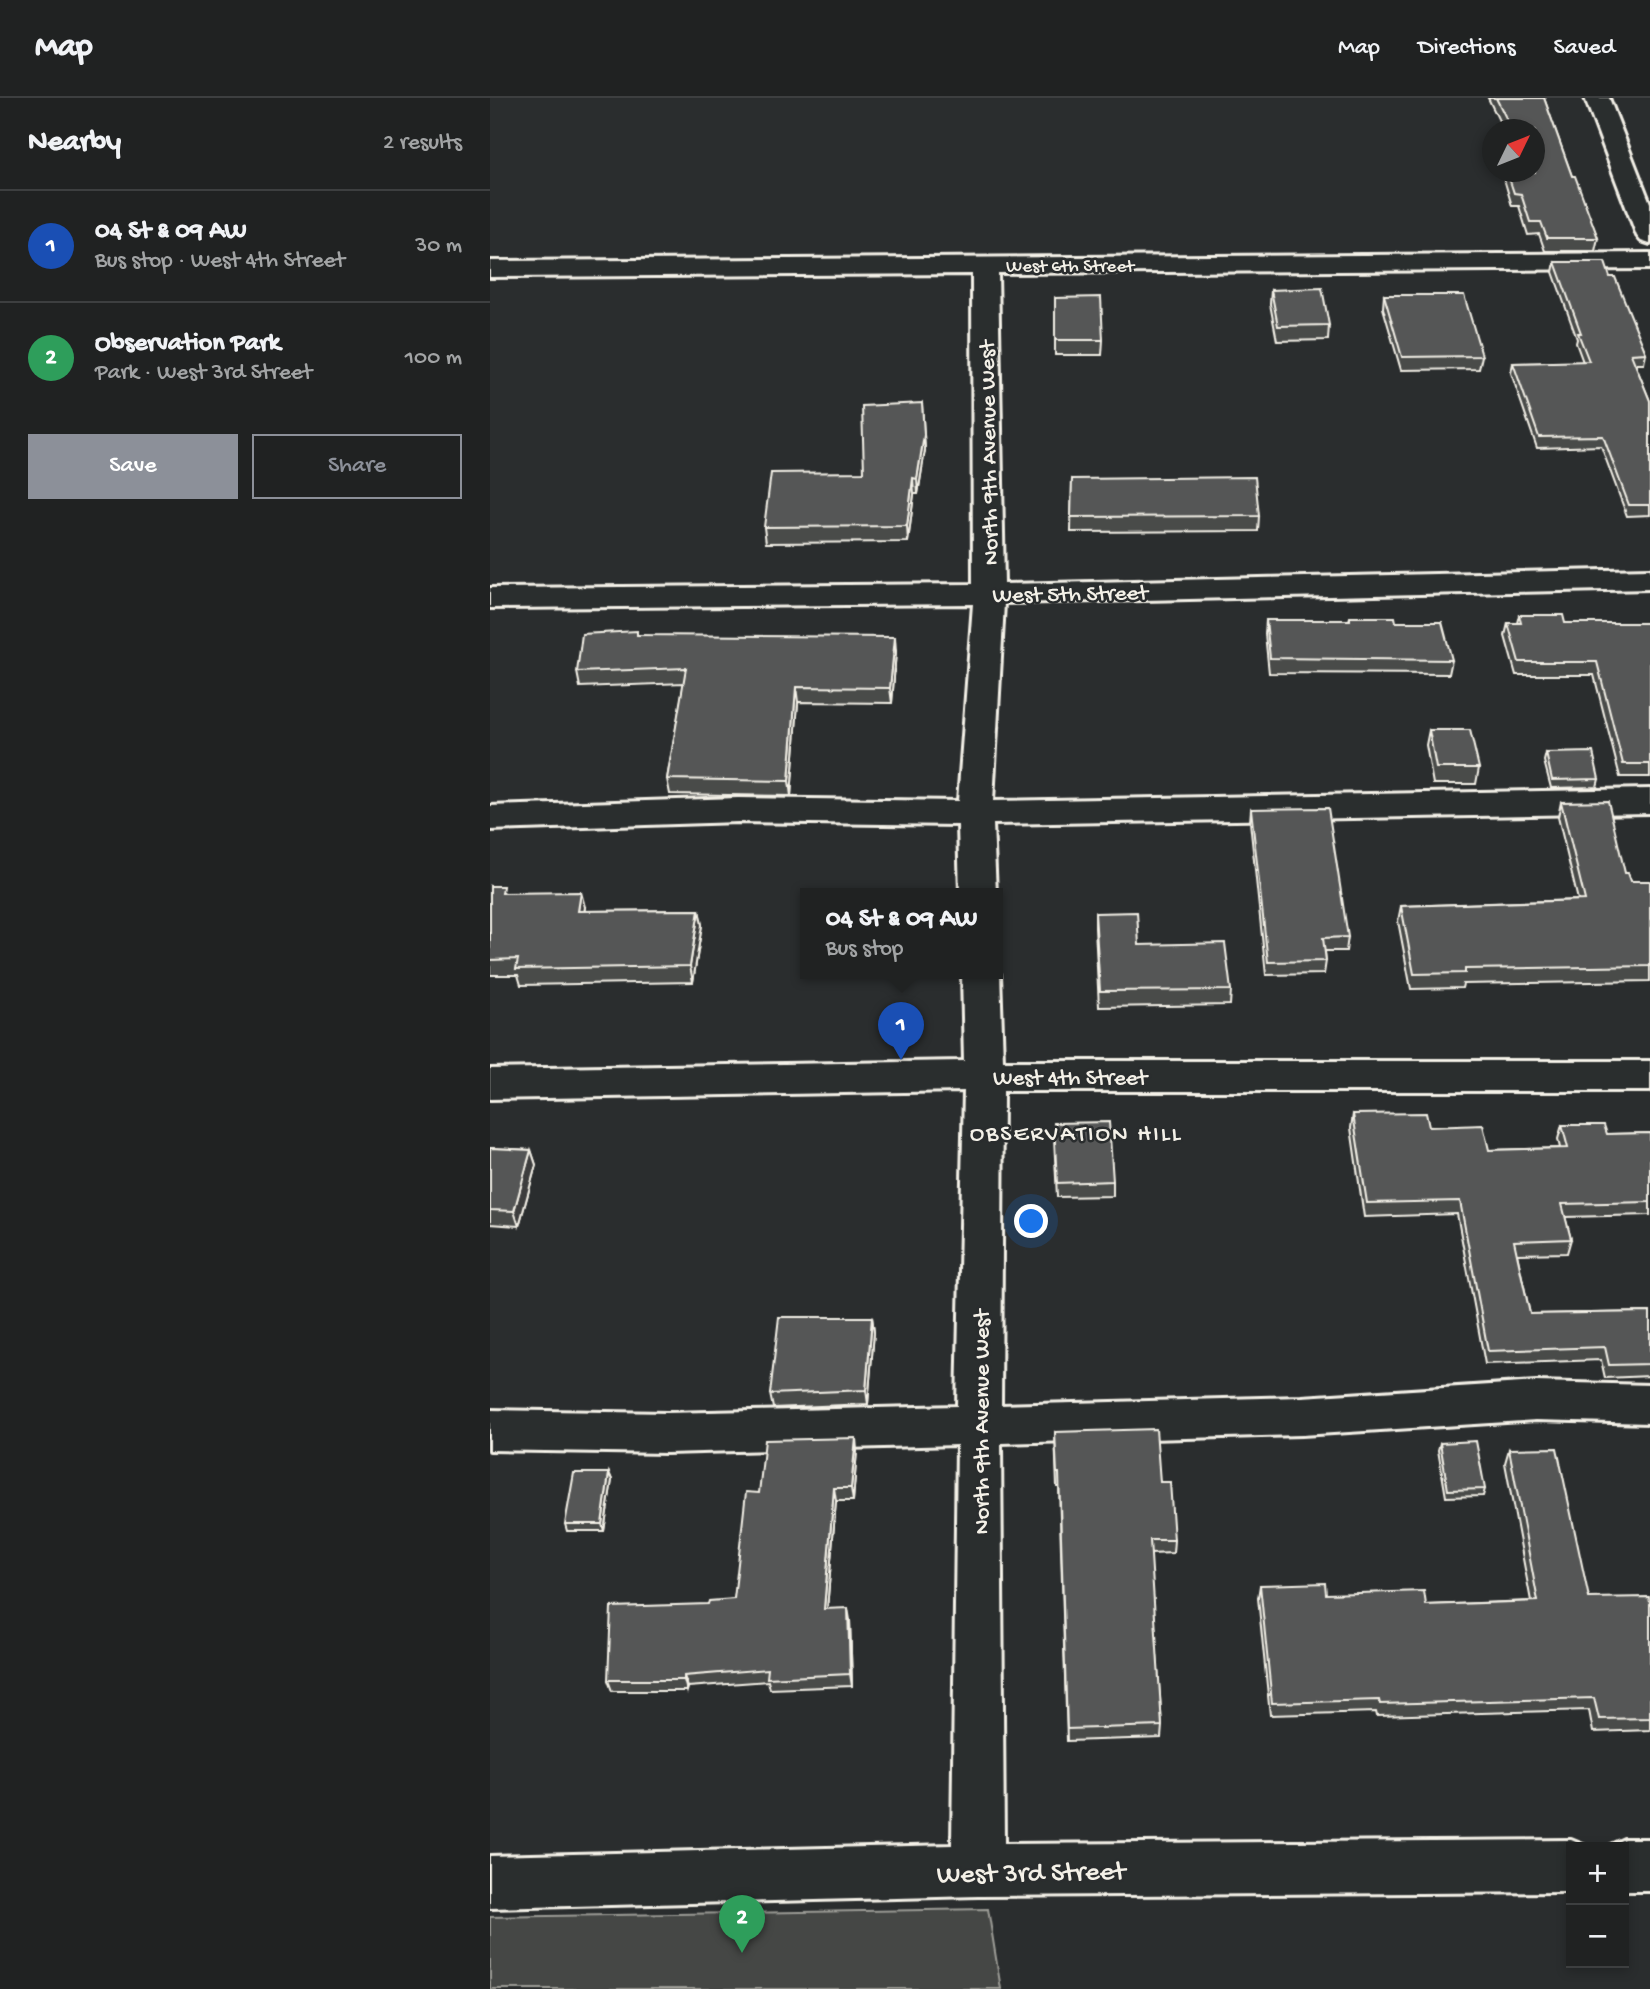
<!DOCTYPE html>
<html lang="en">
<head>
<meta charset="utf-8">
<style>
	body { margin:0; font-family:"Gochi Hand",sans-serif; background:#282a2a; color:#f1f3f6 }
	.controls { position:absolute; right:21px; bottom:21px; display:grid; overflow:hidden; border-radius:0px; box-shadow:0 4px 10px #0003 }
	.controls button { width:63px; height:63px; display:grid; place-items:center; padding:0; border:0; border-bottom:2px solid #3d3f40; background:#202222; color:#f1f3f6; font:35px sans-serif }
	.compass { position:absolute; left:992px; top:21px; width:63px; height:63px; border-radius:50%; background:#202222; box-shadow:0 4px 10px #0003; rotate:47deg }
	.you { position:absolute; left:542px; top:1124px; width:24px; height:24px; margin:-18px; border:5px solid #fff; border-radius:50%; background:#1a73e8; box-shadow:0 0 0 10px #1a73e833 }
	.badge { display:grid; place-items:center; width:46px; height:46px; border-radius:50%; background:#8c9099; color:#fff; font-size:23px; font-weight:700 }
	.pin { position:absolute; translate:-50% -58px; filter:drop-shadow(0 2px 4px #0008) }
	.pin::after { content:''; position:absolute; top:37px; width:24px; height:21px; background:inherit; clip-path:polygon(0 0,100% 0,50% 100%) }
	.popup { position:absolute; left:310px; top:790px; width:203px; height:91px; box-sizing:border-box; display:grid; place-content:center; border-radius:0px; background:#202222; filter:drop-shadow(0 2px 5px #0005); font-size:23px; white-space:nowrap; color:#a2a4a5 }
	.popup b { font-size:26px; color:#f1f3f6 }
	.popup::after { content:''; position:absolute; left:50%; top:100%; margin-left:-14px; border:14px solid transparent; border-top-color:#202222 }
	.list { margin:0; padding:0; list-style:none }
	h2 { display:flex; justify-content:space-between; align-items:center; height:91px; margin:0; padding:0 28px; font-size:30px }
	h2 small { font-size:23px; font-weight:400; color:#a2a4a5 }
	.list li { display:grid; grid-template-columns:46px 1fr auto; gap:21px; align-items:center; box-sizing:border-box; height:112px; padding:0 28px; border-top:2px solid #3d3f40 }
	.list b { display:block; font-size:26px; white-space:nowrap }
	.list p { margin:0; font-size:23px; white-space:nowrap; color:#a2a4a5 }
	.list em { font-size:23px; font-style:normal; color:#a2a4a5 }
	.actions { display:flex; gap:14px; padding:21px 28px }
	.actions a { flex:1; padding:16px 0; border:2px solid #8c9099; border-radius:0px; text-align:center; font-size:24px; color:#8c9099 }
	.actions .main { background:#8c9099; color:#fff }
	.map { position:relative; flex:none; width:1160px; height:1891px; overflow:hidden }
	header { display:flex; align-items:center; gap:42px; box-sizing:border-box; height:98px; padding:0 35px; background:#202222; border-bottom:2px solid #3d3f40 }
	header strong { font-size:33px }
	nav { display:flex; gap:38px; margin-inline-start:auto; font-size:24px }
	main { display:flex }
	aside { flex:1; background:#202222 }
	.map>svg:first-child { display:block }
</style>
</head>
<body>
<header>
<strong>Map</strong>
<nav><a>Map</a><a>Directions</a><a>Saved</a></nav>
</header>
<main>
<aside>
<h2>Nearby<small>2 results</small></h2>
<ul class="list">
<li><span class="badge" style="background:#1a4fb4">1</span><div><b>04 St &amp; 09 AW</b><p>Bus stop · West 4th Street</p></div><em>30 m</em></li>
<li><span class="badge" style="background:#2e9e5b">2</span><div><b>Observation Park</b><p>Park · West 3rd Street</p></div><em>100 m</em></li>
</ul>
<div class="actions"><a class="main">Save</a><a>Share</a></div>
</aside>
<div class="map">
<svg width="1160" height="1891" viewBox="0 0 1160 1891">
	<rect width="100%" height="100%" fill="#2a2d2e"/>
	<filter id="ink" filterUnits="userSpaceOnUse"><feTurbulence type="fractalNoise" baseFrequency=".0143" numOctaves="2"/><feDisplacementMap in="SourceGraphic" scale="14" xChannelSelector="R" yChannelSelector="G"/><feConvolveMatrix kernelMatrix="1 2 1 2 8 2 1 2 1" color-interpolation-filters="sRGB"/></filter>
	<g filter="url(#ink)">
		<polygon fill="#444645" stroke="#9c9c96" stroke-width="2" points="498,1811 511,1891 0,1891 0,1819"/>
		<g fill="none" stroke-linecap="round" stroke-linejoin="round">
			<g stroke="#f4f1e8" stroke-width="6">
				<g id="minor">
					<polygon points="1095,0 1119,0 1160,105 1160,146 1151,143 1147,138"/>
					<polygon points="1160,155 1160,171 508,175 514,486 1160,471 1160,491 514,505 503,703 1160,691 1160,715 503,726 506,796 470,796 468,727 248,724 0,732 0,708 248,700 468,703 483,506 0,510 0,490 483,486 482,176 0,179 0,163"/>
					<polygon points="507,872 510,876 513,963 1160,963 1160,993 513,993 511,1307 812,1299 1046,1284 1160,1287 1160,1325 1046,1322 812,1337 511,1345 514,1746 1081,1742 1098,1749 1081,1749 1081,1794 488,1798 0,1810 0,1758 462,1747 467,1347 177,1355 0,1352 0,1312 177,1315 467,1308 474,993 0,1001 0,971 474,963 472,876 507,876"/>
					<polygon points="1134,1741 1160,1741 1160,1793 1134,1793 1134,1749 1116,1749"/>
				</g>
			</g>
			<use href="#minor" fill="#2a2d2e" fill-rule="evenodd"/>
		</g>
		<g fill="#494b4a" stroke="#f4f1e8" stroke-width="2">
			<polygon points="998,0 1054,0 1082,78 1108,140 1105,153 1055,153 1049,136 1038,137 1029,108 1022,108 1012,74 1045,74 1045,32 1004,32 1004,29 1012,29"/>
			<polygon points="1065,164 1120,179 1156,255 1154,266 1145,266 1160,303 1160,417 1137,418 1111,348 1047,350 1021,275 1023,265 1093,264 1086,245 1087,241 1063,174"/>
			<polygon points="781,192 839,227 838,242 787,243 780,206"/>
			<polygon points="894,197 992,258 989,271 911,272 893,210"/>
			<polygon points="565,200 613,242 612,257 565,257"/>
			<polygon points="432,305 435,352 428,396 424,396 418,444 276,445 274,429 374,374"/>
			<polygon points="582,381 769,418 768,433 581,434"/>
			<polygon points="1029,517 1075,525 1160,525 1160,679 1130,679 1104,577 1026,577 1015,538 1018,525 1027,525"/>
			<polygon points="860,519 906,524 962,562 959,576 779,575 775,536 776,522 859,522"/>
			<polygon points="148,537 406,553 402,605 308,604 301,698 180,696 177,681 194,585 90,589 87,574"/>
			<polygon points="939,632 989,670 986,686 943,686 936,647"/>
			<polygon points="1056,655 1109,681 1107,689 1061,690 1054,663"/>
			<polygon points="1071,704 1135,775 1141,783 1160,783 1160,883 973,886 972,890 921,891 908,823 911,808 1088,802 1068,719"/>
			<polygon points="761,711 858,839 856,853 835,853 836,863 834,876 776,877 760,724"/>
			<polygon points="0,788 15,795 95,809 94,813 209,812 212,827 203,884 31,887 28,877 0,877"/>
			<polygon points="605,815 649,847 741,892 740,907 609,909 605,830"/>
			<polygon points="863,1016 939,1029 999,1052 1070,1050 1068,1041 1072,1027 1117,1036 1160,1035 1160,1117 1075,1119 1081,1141 1077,1155 1027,1156 1040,1216 1160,1214 1160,1278 1115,1280 1111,1262 995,1266 967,1116 874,1119 861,1030"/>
			<polygon points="564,1040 623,1083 623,1098 567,1099"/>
			<polygon points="0,1050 41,1052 46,1067 29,1128 0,1126"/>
			<polygon points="382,1219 384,1234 378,1306 283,1310 280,1296"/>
			<polygon points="565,1334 670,1384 684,1442 683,1455 660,1456 672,1628 671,1640 577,1643 569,1389 567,1389"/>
			<polygon points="950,1345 995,1391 993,1398 956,1399 948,1352"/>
			<polygon points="1019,1351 1099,1500 1160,1505 1160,1632 1103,1634 1099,1612 887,1618 886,1614 780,1617 768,1500 770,1487 836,1496 936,1507 1041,1503 1015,1365"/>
			<polygon points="367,1352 363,1403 346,1403 337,1511 360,1522 362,1588 280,1591 278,1583 198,1589 197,1593 122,1593 118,1582 218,1506 244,1501 269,1395"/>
			<polygon points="119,1375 122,1382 114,1433 77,1433 75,1426"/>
		</g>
		<g fill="#3c3d3c" stroke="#f4f1e8" stroke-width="2">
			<polygon points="434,337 435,352 428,396 427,381"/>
			<polygon points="423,380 424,396 418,444 417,428"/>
			<polygon points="405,539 406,553 402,605 400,590"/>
			<polygon points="306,589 308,604 301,698 299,683"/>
			<polygon points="91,794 95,809 92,829 88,813"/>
			<polygon points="209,812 212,827 203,884 200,868"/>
			<polygon points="41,1052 46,1067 29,1128 24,1113"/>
			<polygon points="382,1219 384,1234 378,1306 376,1292"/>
			<polygon points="366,1340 367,1352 363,1403 361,1390"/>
			<polygon points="119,1375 122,1382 114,1433 112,1426"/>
			<polygon points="344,1390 346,1403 336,1523 334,1511"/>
			<polygon points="358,1510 360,1522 362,1588 360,1576"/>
			<polygon points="194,1578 198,1589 197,1593 194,1582"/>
		</g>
		<g fill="#555756" stroke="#f4f1e8" stroke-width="2">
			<polygon points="1006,0 1054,0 1082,78 1085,78 1108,140 1057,140 1051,124 1040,124 1031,96 1024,95 1017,74 1045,74 1045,32 1005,32 1004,29 1020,28"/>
			<polygon points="1065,164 1115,164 1120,179 1125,179 1156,255 1141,256 1160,303 1160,407 1139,407 1113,338 1049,339 1023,265 1099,263 1088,235 1091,235"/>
			<polygon points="832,190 839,227 788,228 781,192"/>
			<polygon points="894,197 974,197 992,258 912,259"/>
			<polygon points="611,199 613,242 565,242 565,200"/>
			<polygon points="432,305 434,337 427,381 423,380 417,428 274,429 281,375 374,374 372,308"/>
			<polygon points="765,379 769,418 581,419 582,381"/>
			<polygon points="1029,517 1073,517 1075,525 1160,525 1160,666 1133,666 1107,564 1029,564 1018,525 1031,525"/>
			<polygon points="860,519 905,519 906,524 952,524 962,562 780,560 776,522 860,522"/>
			<polygon points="147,533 147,537 405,539 400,590 306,589 299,683 177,681 196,570 87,574 92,536"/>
			<polygon points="939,632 980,632 989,670 946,670"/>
			<polygon points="1103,654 1109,681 1062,682 1056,655"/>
			<polygon points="1118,703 1135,775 1138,775 1141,783 1160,783 1160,868 975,871 975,875 924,876 911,808 1095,802 1071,704"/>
			<polygon points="838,710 858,839 833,840 836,863 778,864 761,711"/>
			<polygon points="0,788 13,788 12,795 91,794 88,813 209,812 200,868 26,871 28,861 0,862"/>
			<polygon points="647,814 649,847 735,845 741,892 610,893 605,815"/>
			<polygon points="936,1015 939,1029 993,1027 999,1052 1078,1050 1072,1027 1114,1027 1117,1036 1160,1035 1160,1104 1072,1106 1081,1141 1024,1143 1040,1216 1160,1214 1160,1266 1119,1267 1115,1249 998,1253 970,1103 877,1105 863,1016"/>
			<polygon points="619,1024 623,1083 567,1085 564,1025"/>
			<polygon points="0,1050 41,1052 24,1113 0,1112"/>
			<polygon points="289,1219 382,1219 376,1292 280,1296"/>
			<polygon points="666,1331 670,1384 680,1384 684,1442 660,1442 672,1628 577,1631 569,1375 567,1375 565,1334"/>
			<polygon points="366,1340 361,1390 344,1390 334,1511 358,1510 360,1576 277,1580 278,1571 194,1578 194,1582 118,1582 121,1509 218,1506 219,1503 244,1501 256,1394 269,1395 275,1342"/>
			<polygon points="986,1343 995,1391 958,1392 950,1345"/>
			<polygon points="1067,1350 1099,1500 1159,1499 1160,1505 1160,1620 1109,1621 1104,1600 890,1606 889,1602 782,1605 770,1487 835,1485 836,1496 934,1493 936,1507 1048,1503 1019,1351"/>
			<polygon points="84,1375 119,1375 112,1426 75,1426"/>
		</g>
	</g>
	<g text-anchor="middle" stroke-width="5" stroke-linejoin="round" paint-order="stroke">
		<g font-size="19" fill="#f4f1e8" stroke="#2a2d2e">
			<text x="580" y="173">West 6th Street</text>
		</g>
		<g font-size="23" fill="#f4f1e8" stroke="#2a2d2e">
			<text transform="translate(497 355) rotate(-91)" y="8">North 9th Avenue West</text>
			<text transform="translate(580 494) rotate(-1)" y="8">West 5th Street</text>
			<text x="580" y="986">West 4th Street</text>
			<text transform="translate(490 1324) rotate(-90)" y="8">North 9th Avenue West</text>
		</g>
		<g font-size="24" letter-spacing="2" fill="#f4f1e8" stroke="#2a2d2e">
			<text x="586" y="1042">OBSERVATION HILL</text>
		</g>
		<g font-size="28" fill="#f4f1e8" stroke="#2a2d2e">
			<text transform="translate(541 1772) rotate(-1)" y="10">West 3rd Street</text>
		</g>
	</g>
</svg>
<div class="controls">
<button>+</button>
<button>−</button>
</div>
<svg class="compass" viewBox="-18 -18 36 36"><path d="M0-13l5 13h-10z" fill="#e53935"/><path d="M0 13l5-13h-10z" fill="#a2a4a5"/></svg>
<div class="you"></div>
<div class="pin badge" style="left:411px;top:962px;background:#1a4fb4">1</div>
<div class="popup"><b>04 St &amp; 09 AW</b>Bus stop</div>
<div class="pin badge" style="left:252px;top:1855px;background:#2e9e5b">2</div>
</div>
</main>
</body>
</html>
